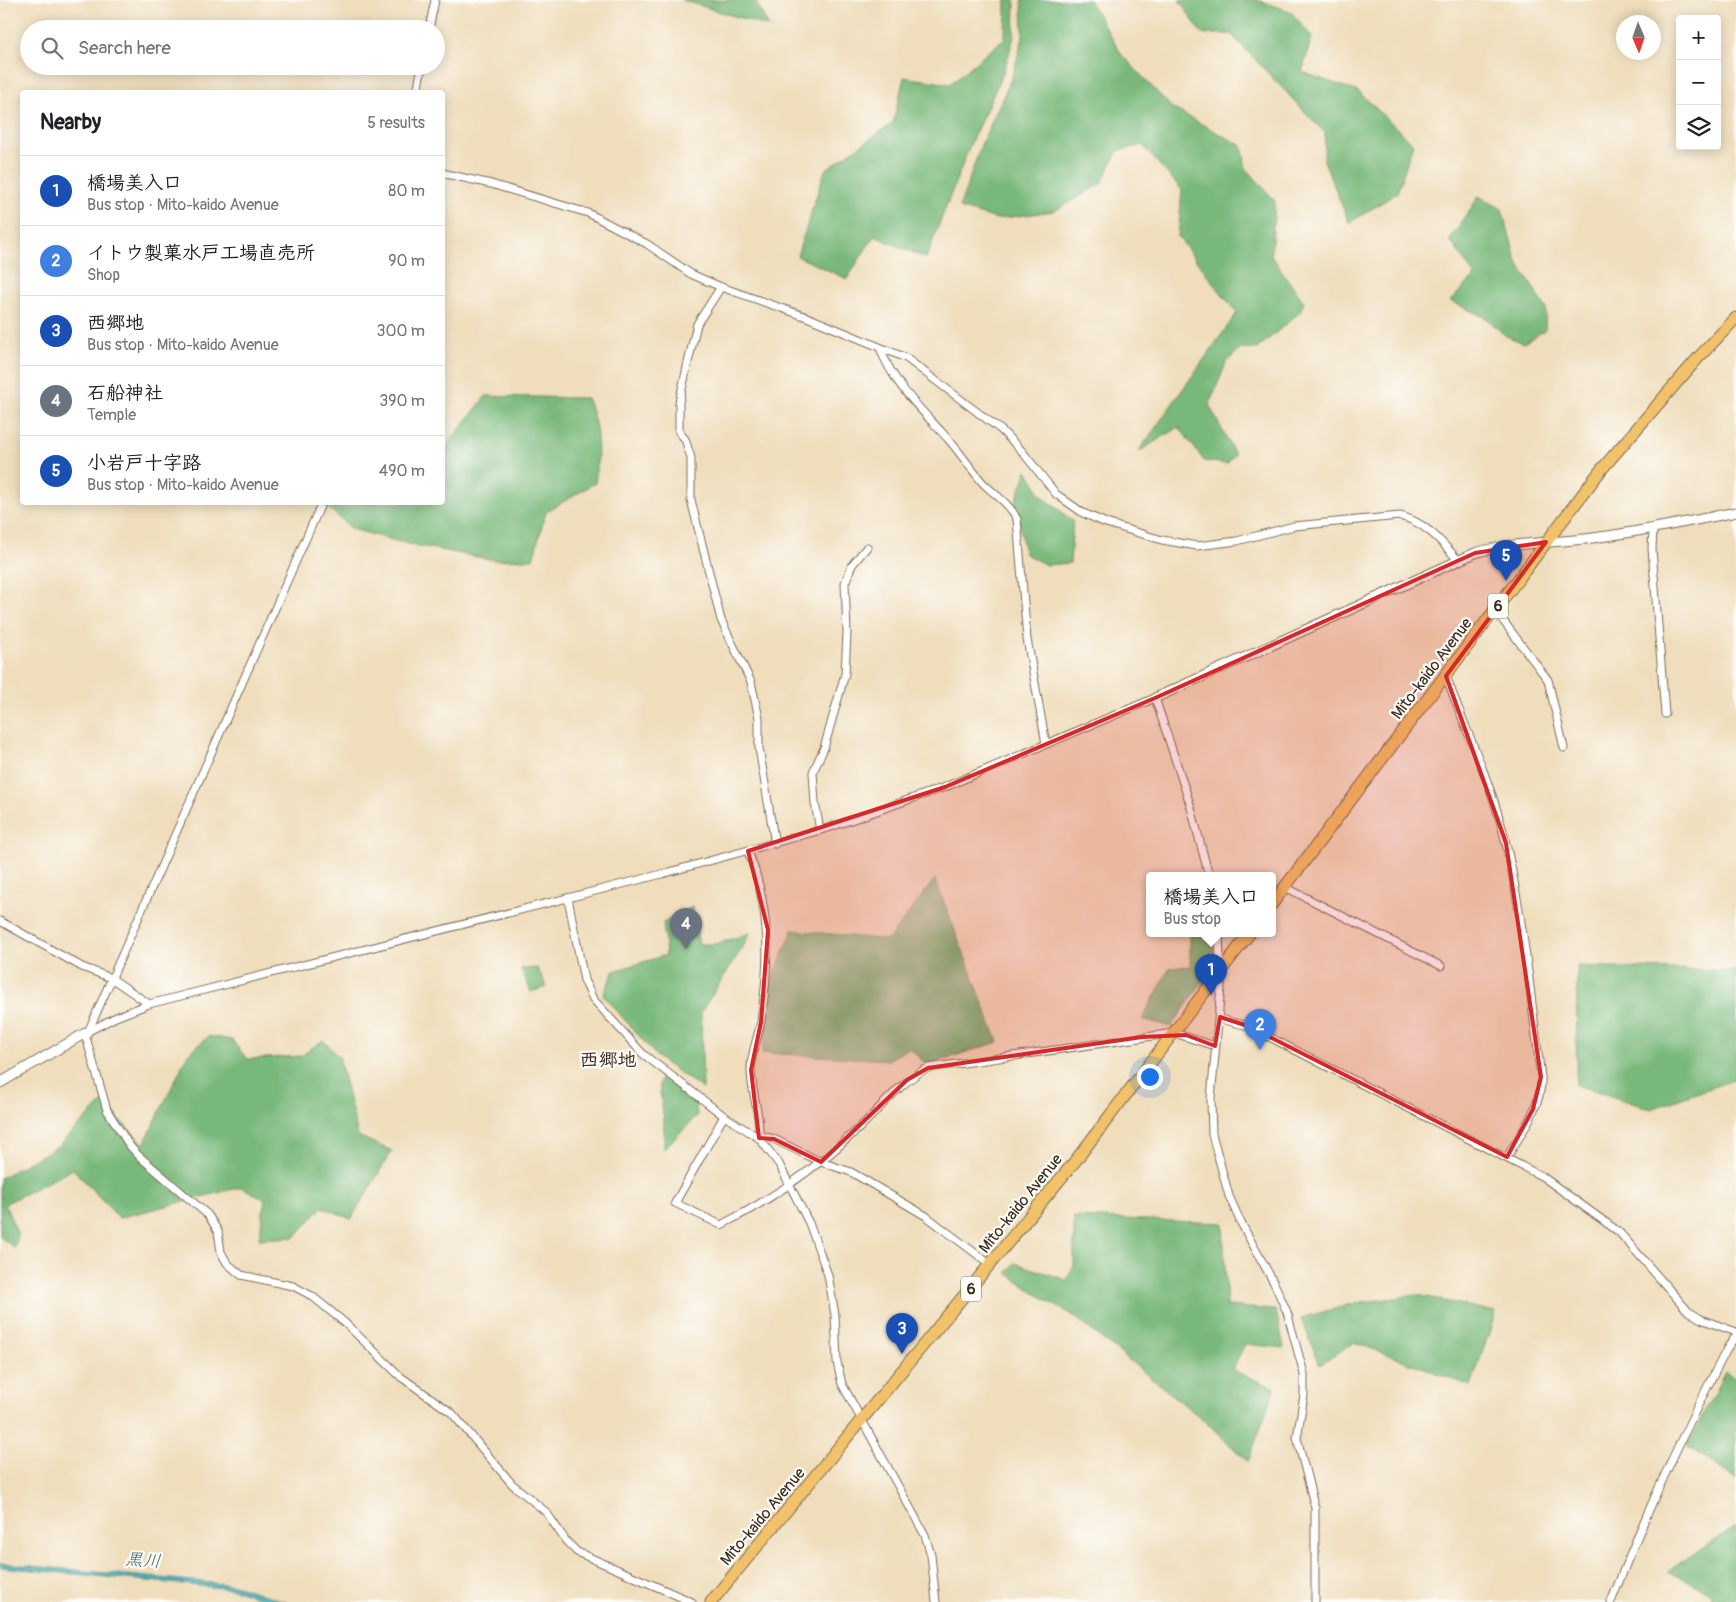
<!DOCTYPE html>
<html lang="en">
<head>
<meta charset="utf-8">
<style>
	body { margin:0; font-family:Pangolin,"Klee One",sans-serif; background:#f2f2f2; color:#202124 }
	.controls { position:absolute; right:15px; top:15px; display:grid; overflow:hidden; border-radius:5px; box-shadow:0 2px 12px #0003 }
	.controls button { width:45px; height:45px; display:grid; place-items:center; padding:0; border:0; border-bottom:1px solid #e0e0e0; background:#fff; color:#202124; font:25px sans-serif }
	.compass { position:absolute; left:1616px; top:15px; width:45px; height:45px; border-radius:50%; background:#fff; box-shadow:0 2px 12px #0003; rotate:178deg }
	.you { position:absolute; left:1149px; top:1076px; width:18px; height:18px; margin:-12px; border:4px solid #fff; border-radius:50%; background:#1a73e8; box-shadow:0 0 0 8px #1a73e833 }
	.badge { display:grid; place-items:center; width:32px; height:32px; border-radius:50%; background:#ea580c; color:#fff; font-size:16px; font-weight:700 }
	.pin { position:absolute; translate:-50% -41px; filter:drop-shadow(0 1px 2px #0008) }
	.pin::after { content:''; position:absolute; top:26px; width:18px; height:15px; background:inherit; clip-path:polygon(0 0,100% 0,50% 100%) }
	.popup { position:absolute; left:1146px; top:872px; width:130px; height:65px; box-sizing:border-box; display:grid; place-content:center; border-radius:5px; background:#fff; filter:drop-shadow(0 1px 4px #0005); font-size:16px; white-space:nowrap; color:#757577 }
	.popup b { font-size:19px; color:#202124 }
	.popup::after { content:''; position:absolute; left:50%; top:100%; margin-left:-10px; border:10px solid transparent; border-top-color:#fff }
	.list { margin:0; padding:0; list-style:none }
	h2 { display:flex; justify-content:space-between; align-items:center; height:65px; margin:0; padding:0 20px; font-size:21px }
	h2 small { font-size:16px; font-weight:400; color:#757577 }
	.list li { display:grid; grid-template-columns:32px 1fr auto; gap:15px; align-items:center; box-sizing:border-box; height:70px; padding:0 20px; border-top:1px solid #e0e0e0 }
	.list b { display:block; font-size:19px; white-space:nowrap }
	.list p { margin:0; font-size:16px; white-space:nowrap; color:#757577 }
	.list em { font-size:16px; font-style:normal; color:#757577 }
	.icon { flex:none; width:28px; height:28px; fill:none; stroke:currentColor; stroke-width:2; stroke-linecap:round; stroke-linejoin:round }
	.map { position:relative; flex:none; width:1736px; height:1602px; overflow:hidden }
	.search { position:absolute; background:#fff; box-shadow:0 2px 12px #0003; left:20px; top:20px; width:425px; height:55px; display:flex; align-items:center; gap:12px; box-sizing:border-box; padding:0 18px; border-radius:28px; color:#757577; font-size:19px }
	.panel { position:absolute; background:#fff; box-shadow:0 2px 12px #0003; left:20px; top:90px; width:425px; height:415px; border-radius:5px }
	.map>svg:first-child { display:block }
</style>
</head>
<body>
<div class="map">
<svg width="1736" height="1602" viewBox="0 0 1736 1602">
	<rect width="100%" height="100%" fill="#fdfcf7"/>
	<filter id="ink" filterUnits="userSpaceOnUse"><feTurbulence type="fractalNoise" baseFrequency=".02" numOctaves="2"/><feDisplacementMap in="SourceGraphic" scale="10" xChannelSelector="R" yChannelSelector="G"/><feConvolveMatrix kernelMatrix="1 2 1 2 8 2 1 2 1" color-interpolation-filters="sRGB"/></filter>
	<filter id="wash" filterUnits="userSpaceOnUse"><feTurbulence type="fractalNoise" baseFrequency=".0096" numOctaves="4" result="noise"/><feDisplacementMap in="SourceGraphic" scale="20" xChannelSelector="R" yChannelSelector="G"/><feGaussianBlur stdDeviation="1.12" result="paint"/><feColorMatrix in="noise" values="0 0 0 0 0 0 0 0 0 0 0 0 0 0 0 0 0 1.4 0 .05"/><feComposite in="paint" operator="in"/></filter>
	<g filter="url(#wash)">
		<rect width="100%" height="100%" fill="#efddbb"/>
		<g fill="#78b87a" stroke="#5a714c">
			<polygon points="682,0 755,0 769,27"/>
			<polygon points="1006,0 1015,0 1014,37 1003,73 972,140 926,258 874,236 847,279 797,256 825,170 893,123 904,77 950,84 1005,38"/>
			<polygon points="1022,0 1089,0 1122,55 1172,108 1242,146 1246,168 1275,201 1271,256 1304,302 1300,312 1257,349 1242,348 1227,361 1209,405 1235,454 1227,464 1204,461 1179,427 1138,452 1237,313 1178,237 1182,190 1142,145 1118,151 1101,184 1054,211 997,219 959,208 982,143 1012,77 1023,37"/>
			<polygon points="1179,0 1257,0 1290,11 1312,37 1302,72 1359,92 1413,144 1397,193 1349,223 1324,161 1325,133 1231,34 1202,34"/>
			<polygon points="1479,196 1502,209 1517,262 1546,308 1545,330 1524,343 1506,336 1486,318 1450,301 1475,276 1450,240"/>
			<path d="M 486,396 L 587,398 C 599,425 600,454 595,483 L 546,512 L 533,559 L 494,560 L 403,543 L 352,529 L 323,503 L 442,502 L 443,450 Z"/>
			<polygon points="1027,470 1042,496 1073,521 1070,563 1046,565 1025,554 1015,503"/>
			<polygon points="935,879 998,1042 927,1065 909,1048 888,1060 762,1053 771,981 793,930 888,940"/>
			<polygon points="692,907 699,944 716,944 750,933 743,947 701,1012 703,1089 658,1058 603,995 614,971 666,955 663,923"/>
			<polygon points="1190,934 1212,934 1215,964 1171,1027 1142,1019 1170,968 1190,966"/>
			<polygon points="1577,966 1736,971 1736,1079 1651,1109 1576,1085"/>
			<polygon points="537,968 547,987 531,992 521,969"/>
			<polygon points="209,1036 232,1040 247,1059 301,1056 323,1040 339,1057 358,1136 392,1151 351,1219 322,1207 295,1237 259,1239 265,1199 241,1187 119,1218 73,1169 5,1204 18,1235 15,1248 0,1237 0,1178 57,1147 105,1100 119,1119 144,1144 188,1054"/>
			<polygon points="663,1076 696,1099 697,1116 664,1149 664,1121 659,1083"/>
			<polygon points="1074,1217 1223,1223 1227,1306 1276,1310 1284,1348 1245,1344 1232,1370 1275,1388 1248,1462 1206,1422 1075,1317 1036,1294 1007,1273 1015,1263 1067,1280 1074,1265"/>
			<polygon points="1418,1295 1496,1312 1471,1386 1354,1342 1320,1365 1301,1318 1355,1303"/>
			<polygon points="1725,1372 1736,1377 1736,1479 1687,1446"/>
			<polygon points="1736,1526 1736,1602 1710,1602 1711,1593 1668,1571"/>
		</g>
		<polygon fill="#46b5bf" stroke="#40706e" points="0,1563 234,1585 287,1602 273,1602 233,1589 0,1567"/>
	</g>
	<g filter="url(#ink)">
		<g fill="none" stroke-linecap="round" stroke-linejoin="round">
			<g stroke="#7a6955" stroke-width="9">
				<g id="minor">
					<polyline points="429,29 435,0"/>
					<polyline points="417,92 422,66"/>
					<path d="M 442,173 L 491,184 L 588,213 L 647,244 L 691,274 L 721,287 L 807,317 L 906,358 L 1001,430 L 1021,450 L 1056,494 L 1083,513 L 1106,523 L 1162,540 L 1197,546 L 1237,541 L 1294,526 L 1400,516 C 1425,522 1441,541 1458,560"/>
					<polyline points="721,287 697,324 679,402 679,432 685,439 691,458 691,500 721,620 751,682 759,718 759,748 775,844"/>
					<path d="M 880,348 C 894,386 923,411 949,440 C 961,454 971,469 983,483 C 995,495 1009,503 1017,519 L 1027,639 L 1046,744"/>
					<polyline points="1653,529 1652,549 1665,714"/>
					<polyline points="1495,610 1548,680 1564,748"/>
					<path d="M 1446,676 C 1466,731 1493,786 1506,844 C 1524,920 1531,1000 1541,1077 C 1543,1104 1521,1134 1507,1157"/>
					<polyline points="820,830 815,803 813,772 824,748 845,674 847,633 845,583 852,565 867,547"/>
					<path d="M 748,851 C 771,909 770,960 761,1021 C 758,1038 751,1052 751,1070 C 751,1092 761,1115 759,1138 L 764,1136 L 774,1139 L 821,1162 L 851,1172 L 926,1216 L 991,1265"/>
					<polyline points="1285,887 1441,966"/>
					<polyline points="568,898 584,980 593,999 643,1054 724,1116 759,1138 779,1164 809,1223 828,1275 835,1315 837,1362 842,1384 925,1535 931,1555 936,1602"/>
					<polyline points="0,921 82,967 111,978 149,1004"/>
					<polyline points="1219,934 1221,987 1211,1099 1212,1134 1229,1196 1241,1223 1274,1283 1287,1312 1304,1374 1304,1395 1297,1438 1315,1508 1315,1602"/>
					<polyline points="1220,1019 1248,1026 1543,1177 1619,1232 1688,1311 1701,1319 1736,1332"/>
					<polyline points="87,1032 116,1017 149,1004 662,874 828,828 945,787 1155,698 1190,804 1209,876"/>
					<polyline points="88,1032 322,502"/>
					<polyline points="85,1034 107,1110 129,1145 139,1156 208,1215 218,1231 221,1252 227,1263 241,1275 293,1286 312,1296 345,1323 401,1377 452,1413 512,1484 546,1512 566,1541 577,1552 692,1602"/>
					<path d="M 724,1116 L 675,1203 L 721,1225 C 771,1200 815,1169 856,1131 C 877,1112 903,1079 928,1068 L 1174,1033 L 1215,1046"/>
					<path d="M 1611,1602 C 1645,1514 1684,1430 1728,1347 L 1736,1336"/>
				</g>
			</g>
			<g stroke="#7a6955" stroke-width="11">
				<g id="tertiary">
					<path d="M 1155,698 L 1475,553 C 1511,542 1548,543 1585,539 C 1636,533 1686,522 1736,512"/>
					<polyline points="0,1083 87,1032"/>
				</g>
			</g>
			<g stroke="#7a6955" stroke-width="13">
				<g id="trunk">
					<polyline points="1272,904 1601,470 1698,358 1736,318"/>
					<polyline points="711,1602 1076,1160 1249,934"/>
				</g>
			</g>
			<use href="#minor" stroke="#fff" stroke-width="7"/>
			<use href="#tertiary" stroke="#fff" stroke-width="9"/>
			<use href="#trunk" stroke="#f2c26a" stroke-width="11"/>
		</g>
	</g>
	<path fill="#d62828" fill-opacity="0.2" stroke="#d62828" stroke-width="4" stroke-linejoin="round" d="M 1546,542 L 1446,676 L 1506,843 L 1541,1077 L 1533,1109 L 1507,1157 L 1248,1026 L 1220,1017 L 1215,1046 L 1186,1035 L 1142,1037 L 928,1068 L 907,1080 L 821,1162 L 774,1139 L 759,1138 L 751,1070 L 761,1022 L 768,930 L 748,851 L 945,787 L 1155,698 L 1475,553 Z"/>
	<g text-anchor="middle" stroke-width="4.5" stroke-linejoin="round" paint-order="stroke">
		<g fill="#fdfcf7" stroke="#75695f" stroke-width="1">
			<rect x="1488" y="593.5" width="20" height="25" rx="4"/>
			<rect x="961" y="1276.5" width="20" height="25" rx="4"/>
		</g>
		<g font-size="15" font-weight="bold" fill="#3b2a1e">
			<text x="1498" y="611">6</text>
			<text x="971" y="1294">6</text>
		</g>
		<g font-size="16" fill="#3b2a1e" stroke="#fdfcf7">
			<text transform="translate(1431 668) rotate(-53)" y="6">Mito-kaido Avenue</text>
			<text transform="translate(1020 1203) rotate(-51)" y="6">Mito-kaido Avenue</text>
			<text transform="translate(762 1516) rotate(-50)" y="6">Mito-kaido Avenue</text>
		</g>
		<g font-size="18" font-style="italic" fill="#3f625e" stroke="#fdfcf7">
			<text transform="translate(143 1560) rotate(5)" y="6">黒川</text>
		</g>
		<g font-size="19" font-weight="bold" fill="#3b2a1e" stroke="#fdfcf7">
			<text x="608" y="1066">西郷地</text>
		</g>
	</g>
</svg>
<div class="controls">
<button>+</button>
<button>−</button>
<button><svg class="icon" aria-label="layers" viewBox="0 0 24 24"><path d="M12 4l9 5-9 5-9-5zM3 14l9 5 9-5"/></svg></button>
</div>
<svg class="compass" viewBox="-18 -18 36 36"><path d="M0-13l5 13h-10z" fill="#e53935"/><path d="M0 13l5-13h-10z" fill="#757577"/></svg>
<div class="you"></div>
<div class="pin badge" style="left:1211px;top:995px;background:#1a4fb4">1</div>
<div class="popup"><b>橋場美入口</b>Bus stop</div>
<div class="pin badge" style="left:1260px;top:1050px;background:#3f7fe0">2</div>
<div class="pin badge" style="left:902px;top:1354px;background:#1a4fb4">3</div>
<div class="pin badge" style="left:686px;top:949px;background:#6b7280">4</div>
<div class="pin badge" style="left:1506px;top:581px;background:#1a4fb4">5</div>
<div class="search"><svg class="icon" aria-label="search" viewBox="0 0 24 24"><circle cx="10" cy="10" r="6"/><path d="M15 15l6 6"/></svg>Search here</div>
<section class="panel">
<h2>Nearby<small>5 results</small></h2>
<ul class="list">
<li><span class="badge" style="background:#1a4fb4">1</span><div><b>橋場美入口</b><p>Bus stop · Mito-kaido Avenue</p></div><em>80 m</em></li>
<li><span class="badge" style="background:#3f7fe0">2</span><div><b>イトウ製菓水戸工場直売所</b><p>Shop</p></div><em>90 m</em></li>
<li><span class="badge" style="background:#1a4fb4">3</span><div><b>西郷地</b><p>Bus stop · Mito-kaido Avenue</p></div><em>300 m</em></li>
<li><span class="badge" style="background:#6b7280">4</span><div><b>石船神社</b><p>Temple</p></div><em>390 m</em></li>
<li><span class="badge" style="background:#1a4fb4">5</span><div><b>小岩戸十字路</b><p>Bus stop · Mito-kaido Avenue</p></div><em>490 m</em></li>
</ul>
</section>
</div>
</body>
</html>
